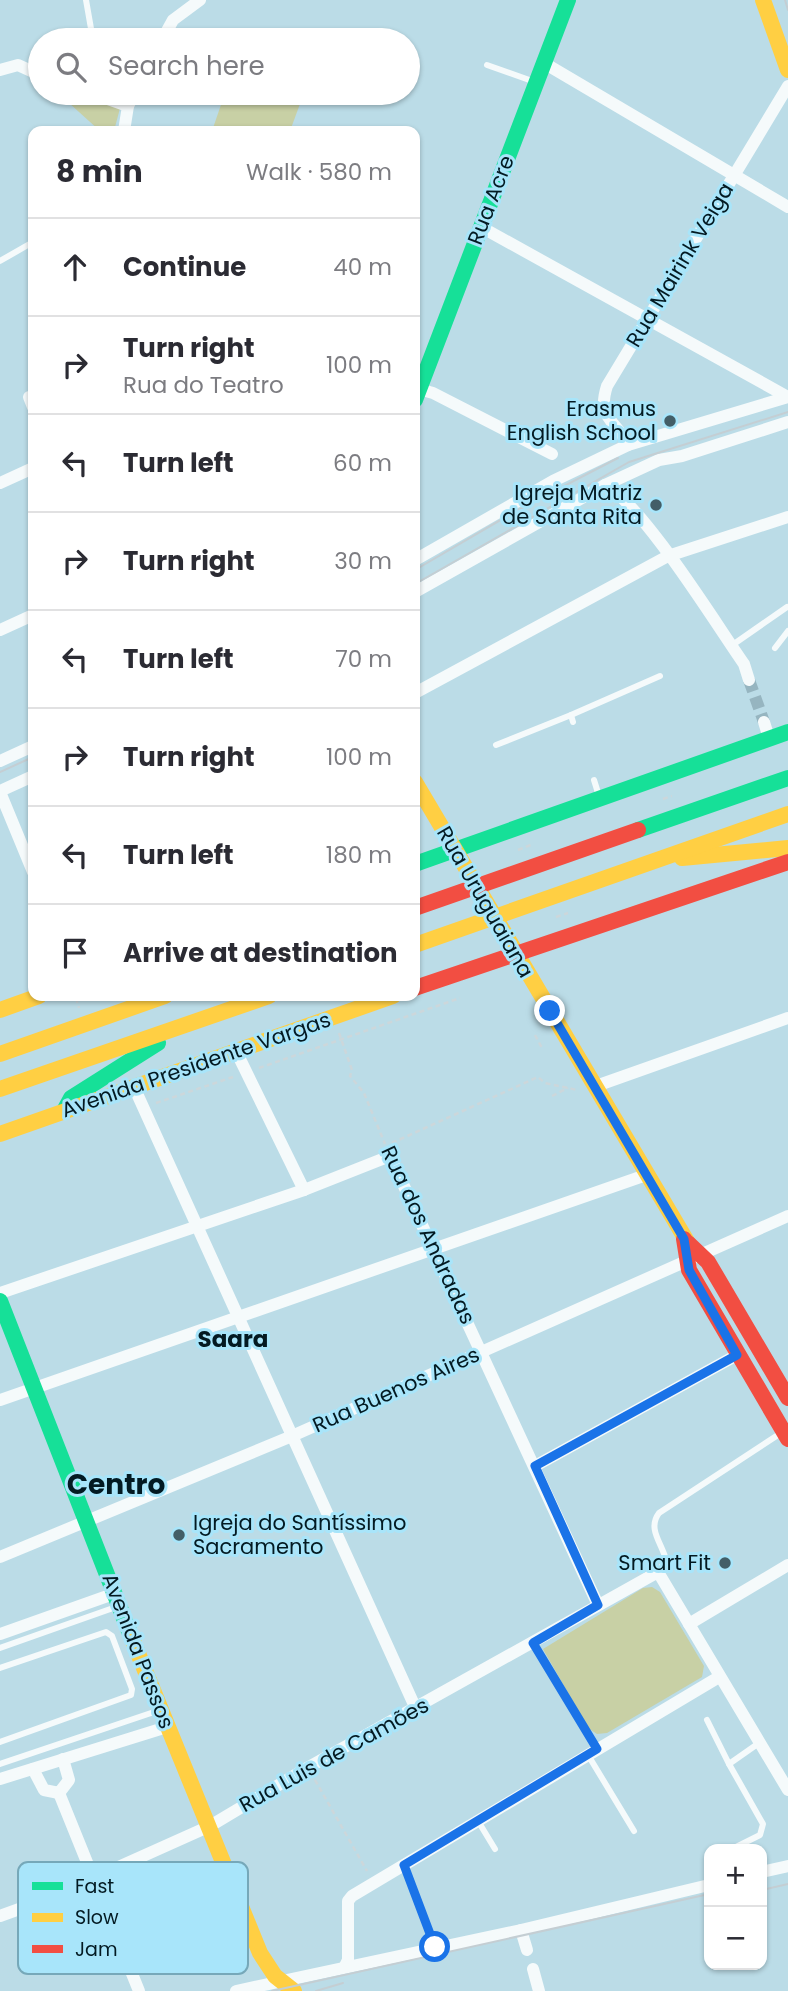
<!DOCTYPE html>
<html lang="en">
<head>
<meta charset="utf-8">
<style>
	body { margin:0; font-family:Poppins,sans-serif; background:#f2f2f3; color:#2b2b33 }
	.controls { position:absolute; right:21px; bottom:21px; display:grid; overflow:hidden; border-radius:14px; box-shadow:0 2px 5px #0004 }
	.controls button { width:63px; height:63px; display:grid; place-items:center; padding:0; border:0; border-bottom:2px solid #e1e1e2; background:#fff; color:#2b2b33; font:35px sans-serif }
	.stop { position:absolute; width:21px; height:21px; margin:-16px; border:5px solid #1a73e8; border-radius:50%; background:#fff }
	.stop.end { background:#1a73e8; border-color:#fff; box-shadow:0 2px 7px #0008 }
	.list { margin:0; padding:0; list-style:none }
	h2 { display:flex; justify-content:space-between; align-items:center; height:91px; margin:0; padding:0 28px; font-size:30px }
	h2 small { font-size:23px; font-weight:400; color:#7c7c81 }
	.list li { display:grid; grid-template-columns:46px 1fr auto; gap:21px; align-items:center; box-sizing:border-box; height:98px; padding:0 28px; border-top:2px solid #e1e1e2 }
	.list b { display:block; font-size:26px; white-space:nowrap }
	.list p { margin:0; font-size:23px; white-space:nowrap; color:#7c7c81 }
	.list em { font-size:23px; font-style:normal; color:#7c7c81 }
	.icon { flex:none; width:38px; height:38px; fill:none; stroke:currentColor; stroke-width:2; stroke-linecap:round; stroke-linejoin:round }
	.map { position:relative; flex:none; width:788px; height:1991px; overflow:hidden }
	.search { position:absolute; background:#fff; box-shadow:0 2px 5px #0004; left:28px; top:28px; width:392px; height:77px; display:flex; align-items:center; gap:18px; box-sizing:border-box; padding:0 24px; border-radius:38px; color:#7c7c81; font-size:26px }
	.panel { position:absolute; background:#fff; box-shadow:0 2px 5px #0004; left:28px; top:126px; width:392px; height:875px; border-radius:14px }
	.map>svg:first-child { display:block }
</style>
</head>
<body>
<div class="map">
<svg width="788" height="1991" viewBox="0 0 788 1991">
	<rect width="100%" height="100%" fill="#bbdce7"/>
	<g fill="#c8d0a5">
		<polygon points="58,93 124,93 114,131 100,131"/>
		<polygon points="225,93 304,93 290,131 212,131"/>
		<polygon points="652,1587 660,1592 704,1666 702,1677 607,1733 597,1734 588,1728 543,1649 643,1588"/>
	</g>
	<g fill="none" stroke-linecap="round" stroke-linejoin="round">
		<polyline stroke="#96b5c0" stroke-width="12" stroke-dasharray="12 6" stroke-linecap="butt" points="749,680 764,722"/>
		<g stroke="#ccd7db" stroke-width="2.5" stroke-dasharray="5 3.5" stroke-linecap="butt">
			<polyline points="663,799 672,796"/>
			<polyline points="518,850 533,844"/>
			<polyline points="556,917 568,913"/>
			<polyline points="76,998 79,1008"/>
			<polyline points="339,1033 352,1070 350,1076 364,1093 385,1144"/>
			<polyline points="535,1035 542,1048"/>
			<polyline points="259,1068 460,998"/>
			<polyline points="552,1096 568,1088"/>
			<polyline points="156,1103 233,1077"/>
			<polyline points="392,1143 538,1077 545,1083 577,1090"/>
			<polyline points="315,1780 367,1871"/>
		</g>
		<g stroke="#f5fafb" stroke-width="6">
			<polyline points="86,0 93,40"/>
			<polyline points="145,40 163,36"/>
			<polyline points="487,65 535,82"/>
			<polyline points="0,261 33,242"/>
			<polyline points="731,646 787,607"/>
			<polyline points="775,648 788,631"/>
			<polyline points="571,715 660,676"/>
			<polyline points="496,745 571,715 573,722"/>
			<polyline points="594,780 599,796"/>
			<path d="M 658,1572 L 666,1560 C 662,1543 647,1529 659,1513 L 781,1433"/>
			<polyline points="533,1643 597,1749"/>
			<polyline points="0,1648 116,1607"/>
			<polyline points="0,1668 106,1632 112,1636 132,1689 131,1695 0,1742"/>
			<polyline points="707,1720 729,1764 759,1743"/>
			<polyline points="588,1755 634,1831"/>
			<polyline points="0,1764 157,1711"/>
			<polyline points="729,1764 763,1824 760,1835 732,1849"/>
			<polyline points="478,1821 495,1849"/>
			<polyline points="404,1865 435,1947"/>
		</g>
		<g stroke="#f5fafb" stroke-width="12">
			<polyline points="162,40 173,20 200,0"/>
			<polyline points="544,63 788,207"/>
			<polyline points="0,70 18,65 40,75"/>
			<polyline points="91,93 128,106 124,131"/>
			<polyline points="128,106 135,93"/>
			<polyline points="481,227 788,397"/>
			<polyline points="415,388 433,393 552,454"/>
			<polyline points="29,397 33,407"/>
			<path d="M 628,445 C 617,420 596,420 607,386 L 788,86"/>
			<polyline points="0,483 33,468"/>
			<path d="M 605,485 C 642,504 716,624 744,664 L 749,680"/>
			<polyline points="415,560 553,481 628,445 788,397"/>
			<polyline points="415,592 605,485 659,460 682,456 788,422"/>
			<polyline points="0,630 33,615"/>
			<polyline points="415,693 668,556 788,517"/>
			<polyline points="764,722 769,738"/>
			<polyline points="0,761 33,746"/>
			<polyline points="0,791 33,776"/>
			<polyline points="0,792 33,872"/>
			<polyline points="236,1051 304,1190"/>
			<polyline points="596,1086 788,1018"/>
			<polyline points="134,1087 416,1709"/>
			<polyline points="0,1293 304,1190 390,1156 598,1605"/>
			<polyline points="0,1400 646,1175"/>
			<polyline points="535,1466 737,1355"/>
			<polyline points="0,1557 292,1436 788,1216"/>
			<polyline points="689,1624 788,1565"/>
			<polyline points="0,1634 116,1593"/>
			<polyline points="33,1769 44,1790 59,1793 69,1780 63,1759"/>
			<polyline points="0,1779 167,1727"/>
			<polyline points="59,1793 139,1991"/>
			<polyline points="762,1872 788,1866"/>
			<polyline points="0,1916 47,1899 210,1826 307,1768 658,1572 788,1790"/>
			<polyline points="521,1930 527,1950"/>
			<polyline points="345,1966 348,1960 348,1901 352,1896 719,1677"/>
			<polyline points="533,1969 539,1991"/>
			<polyline points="236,1991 521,1930 709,1885"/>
		</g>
		<g stroke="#16e098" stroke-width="16">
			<polyline points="415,400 568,0"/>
			<polyline points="638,830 788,778"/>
			<polyline points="415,864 788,732"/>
			<polyline points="64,1111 71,1098 158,1043"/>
			<polyline points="0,1301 131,1636"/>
		</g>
		<g stroke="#ffcf43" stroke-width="16">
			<polyline points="763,0 788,70"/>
			<polyline points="415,782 688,1243"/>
			<polyline points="682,858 788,848"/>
			<polyline points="415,945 788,814"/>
			<polyline points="0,1010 39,996"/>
			<polyline points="0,1054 165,996"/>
			<polyline points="0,1089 269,996"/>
			<polyline points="0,1134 393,996"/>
			<polyline points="131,1636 260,1953 275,1976 294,1991"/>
		</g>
		<g stroke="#f24e42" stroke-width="16">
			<polyline points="415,908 638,830"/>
			<polyline points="415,988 788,862"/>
			<polyline points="684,1239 689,1270 788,1439"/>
			<polyline points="688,1243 708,1262 788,1398"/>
		</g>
		<g stroke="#c4ced3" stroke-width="2">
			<polyline points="785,0 788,10"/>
			<polyline points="415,570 516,511 618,458"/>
			<polyline points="415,584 629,462 788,412"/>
			<polyline points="0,772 33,757"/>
			<polyline points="762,1890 788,1884"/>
			<polyline points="272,1991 709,1894"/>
			<polyline points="316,1991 343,1983"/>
		</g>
	</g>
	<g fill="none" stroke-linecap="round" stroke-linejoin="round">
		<polyline stroke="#1a73e8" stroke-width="9" points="435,1947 404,1865 597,1749 533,1643 598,1605 535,1466 737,1355 689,1270 684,1239 550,1011"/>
	</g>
	<g fill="#435e67" stroke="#a8e5fa" stroke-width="2.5">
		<circle cx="670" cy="421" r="7"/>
		<circle cx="656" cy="505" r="7"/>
		<circle cx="179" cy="1535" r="7"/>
		<circle cx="725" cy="1563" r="7"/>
	</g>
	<g text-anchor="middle" stroke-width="6" stroke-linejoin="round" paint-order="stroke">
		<g font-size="21" fill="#031a22" stroke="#a8e5fa">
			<text transform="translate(491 200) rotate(-69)" y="7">Rua Acre</text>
			<text transform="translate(680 265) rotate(-59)" y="7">Rua Mairink Veiga</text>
			<text transform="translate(485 902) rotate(60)" y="7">Rua Uruguaiana</text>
			<text transform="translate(196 1065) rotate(-19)" y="7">Avenida Presidente Vargas</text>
			<text transform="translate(428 1235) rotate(65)" y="7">Rua dos Andradas</text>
			<text transform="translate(396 1390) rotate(-24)" y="7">Rua Buenos Aires</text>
			<text transform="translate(138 1651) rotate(69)" y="7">Avenida Passos</text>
			<text transform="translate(334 1755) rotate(-29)" y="7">Rua Luis de Camões</text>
		</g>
		<g font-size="21" fill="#031a22" stroke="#a8e5fa" text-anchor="end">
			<text x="656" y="416">Erasmus<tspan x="656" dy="24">English School</tspan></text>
			<text x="642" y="500">Igreja Matriz<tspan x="642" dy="24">de Santa Rita</tspan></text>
			<text x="193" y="1530" text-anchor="start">Igreja do Santíssimo<tspan x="193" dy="24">Sacramento</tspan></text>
			<text x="711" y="1570">Smart Fit</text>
		</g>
		<g font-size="23" font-weight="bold" fill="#031a22" stroke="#a8e5fa">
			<text x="233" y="1347">Saara</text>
		</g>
		<g font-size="28" font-weight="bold" fill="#031a22" stroke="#a8e5fa">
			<text x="116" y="1494">Centro</text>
		</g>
	</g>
	<rect x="18" y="1862" width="230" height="112" rx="10" fill="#a8e5fa" stroke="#76a8b9" stroke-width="2"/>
	<rect x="32" y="1882" width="31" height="8" fill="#16e098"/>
	<rect x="32" y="1913" width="31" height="9" fill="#ffcf43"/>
	<rect x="32" y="1945" width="31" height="8" fill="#f24e42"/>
	<g font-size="19" fill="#031a22">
		<text x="75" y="1893">Fast</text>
		<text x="75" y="1924">Slow</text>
		<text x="75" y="1956">Jam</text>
	</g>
</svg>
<div class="controls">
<button>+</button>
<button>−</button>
</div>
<div class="stop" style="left:435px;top:1947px"></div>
<div class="stop end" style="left:550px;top:1011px"></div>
<div class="search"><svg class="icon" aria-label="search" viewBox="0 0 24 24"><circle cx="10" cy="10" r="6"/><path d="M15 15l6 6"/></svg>Search here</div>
<section class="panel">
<h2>8 min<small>Walk · 580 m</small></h2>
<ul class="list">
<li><svg class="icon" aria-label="ahead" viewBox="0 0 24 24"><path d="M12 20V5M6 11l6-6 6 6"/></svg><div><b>Continue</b></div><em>40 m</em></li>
<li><svg class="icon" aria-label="right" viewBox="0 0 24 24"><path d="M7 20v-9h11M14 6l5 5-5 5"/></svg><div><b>Turn right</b><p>Rua do Teatro</p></div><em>100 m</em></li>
<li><svg class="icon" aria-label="left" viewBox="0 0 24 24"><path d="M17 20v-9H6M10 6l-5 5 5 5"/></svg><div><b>Turn left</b></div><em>60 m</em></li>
<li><svg class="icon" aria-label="right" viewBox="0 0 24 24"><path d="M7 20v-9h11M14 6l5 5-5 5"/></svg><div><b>Turn right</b></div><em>30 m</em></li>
<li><svg class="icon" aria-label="left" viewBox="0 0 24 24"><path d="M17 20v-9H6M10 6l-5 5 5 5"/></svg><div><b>Turn left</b></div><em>70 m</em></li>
<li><svg class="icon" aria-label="right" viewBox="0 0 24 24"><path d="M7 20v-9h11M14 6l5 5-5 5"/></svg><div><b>Turn right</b></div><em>100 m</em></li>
<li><svg class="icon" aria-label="left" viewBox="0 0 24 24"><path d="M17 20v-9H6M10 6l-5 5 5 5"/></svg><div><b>Turn left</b></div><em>180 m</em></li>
<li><svg class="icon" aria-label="arrive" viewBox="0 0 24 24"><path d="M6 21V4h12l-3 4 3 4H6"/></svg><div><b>Arrive at destination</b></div></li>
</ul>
</section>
</div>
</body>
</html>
